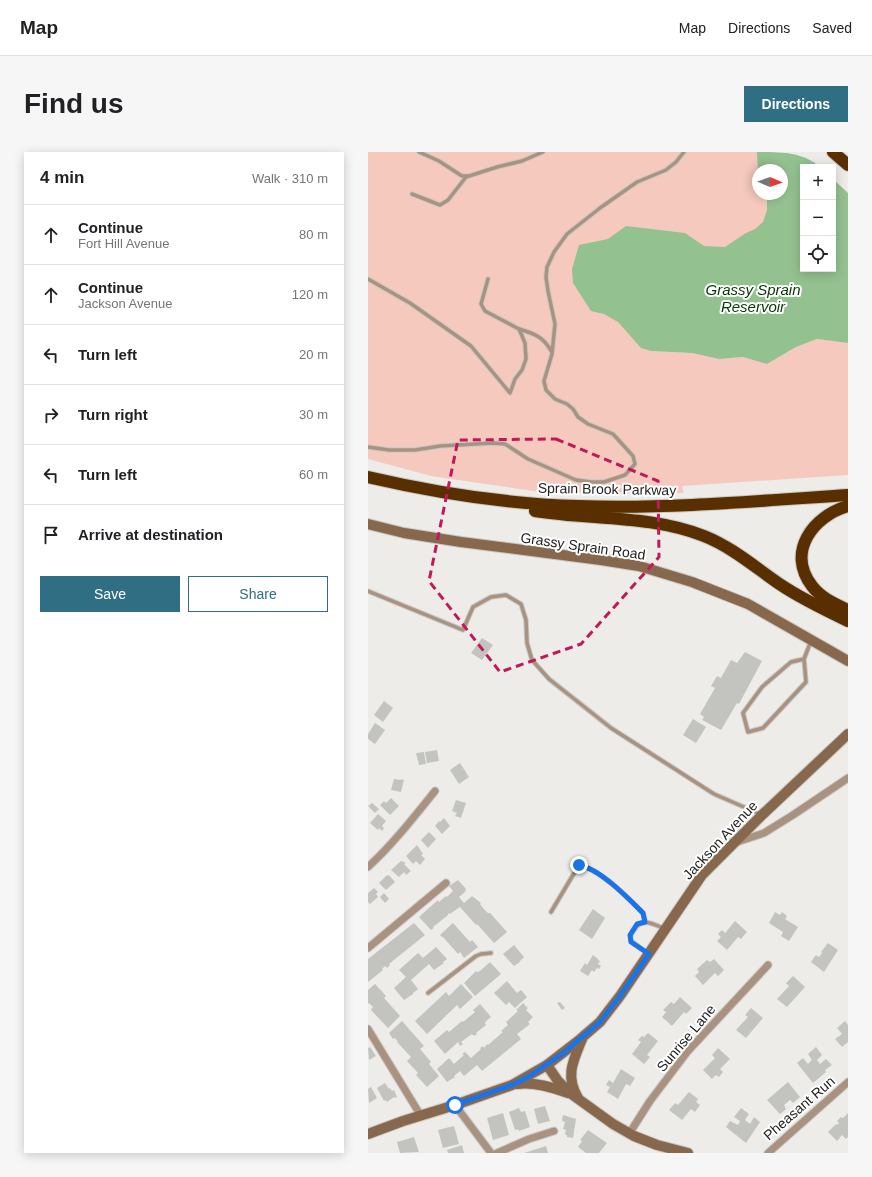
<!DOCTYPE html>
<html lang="en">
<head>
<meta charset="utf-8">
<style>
	body { margin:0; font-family:Helvetica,sans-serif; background:#f6f6f6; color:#202124 }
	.controls { position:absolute; right:12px; top:12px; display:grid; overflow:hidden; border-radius:0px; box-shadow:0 2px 10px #0003 }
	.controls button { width:36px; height:36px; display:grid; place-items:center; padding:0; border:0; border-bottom:1px solid #e0e0e0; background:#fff; color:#202124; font:20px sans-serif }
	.compass { position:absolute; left:384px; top:12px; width:36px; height:36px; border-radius:50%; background:#fff; box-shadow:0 2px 10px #0003; rotate:92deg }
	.stop { position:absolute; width:12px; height:12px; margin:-9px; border:3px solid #1a73e8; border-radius:50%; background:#fff }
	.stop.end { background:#1a73e8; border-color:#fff; box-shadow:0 1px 4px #0008 }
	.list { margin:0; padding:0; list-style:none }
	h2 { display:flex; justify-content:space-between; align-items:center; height:52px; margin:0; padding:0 16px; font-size:17px }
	h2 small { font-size:13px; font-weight:400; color:#757577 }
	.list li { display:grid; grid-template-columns:26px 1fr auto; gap:12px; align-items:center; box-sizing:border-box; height:60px; padding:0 16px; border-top:1px solid #e0e0e0 }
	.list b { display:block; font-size:15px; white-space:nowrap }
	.list p { margin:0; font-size:13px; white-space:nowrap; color:#757577 }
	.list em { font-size:13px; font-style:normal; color:#757577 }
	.actions { display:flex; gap:8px; padding:12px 16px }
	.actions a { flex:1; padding:9px 0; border:1px solid #2f6e83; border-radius:0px; text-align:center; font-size:14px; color:#2f6e83 }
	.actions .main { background:#2f6e83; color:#fff }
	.icon { flex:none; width:22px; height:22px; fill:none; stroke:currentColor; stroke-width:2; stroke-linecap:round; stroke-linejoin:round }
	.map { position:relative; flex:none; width:480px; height:1001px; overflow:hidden; border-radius:0px }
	header { display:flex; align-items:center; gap:24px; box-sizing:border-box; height:56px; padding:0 20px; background:#fff; border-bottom:1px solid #e0e0e0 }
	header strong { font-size:19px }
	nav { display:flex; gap:22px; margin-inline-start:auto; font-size:14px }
	.intro { display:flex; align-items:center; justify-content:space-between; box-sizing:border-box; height:96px; padding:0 24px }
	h1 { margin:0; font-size:28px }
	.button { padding:10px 18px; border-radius:0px; background:#2f6e83; color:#fff; font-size:14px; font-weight:700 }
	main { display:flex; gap:24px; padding:0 24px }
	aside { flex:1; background:#fff; border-radius:0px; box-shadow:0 2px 10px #0003 }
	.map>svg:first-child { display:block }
</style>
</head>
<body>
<header>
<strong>Map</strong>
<nav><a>Map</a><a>Directions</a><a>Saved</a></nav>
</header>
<div class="intro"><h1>Find us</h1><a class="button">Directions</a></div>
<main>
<aside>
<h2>4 min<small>Walk · 310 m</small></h2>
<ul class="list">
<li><svg class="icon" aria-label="ahead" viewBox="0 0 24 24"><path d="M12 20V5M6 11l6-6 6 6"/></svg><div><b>Continue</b><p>Fort Hill Avenue</p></div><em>80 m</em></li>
<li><svg class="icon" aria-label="ahead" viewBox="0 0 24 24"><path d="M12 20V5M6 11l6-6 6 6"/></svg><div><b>Continue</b><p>Jackson Avenue</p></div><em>120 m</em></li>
<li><svg class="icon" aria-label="left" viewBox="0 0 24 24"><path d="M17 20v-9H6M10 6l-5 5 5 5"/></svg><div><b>Turn left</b></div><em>20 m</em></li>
<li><svg class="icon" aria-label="right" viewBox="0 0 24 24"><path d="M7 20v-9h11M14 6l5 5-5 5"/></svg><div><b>Turn right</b></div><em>30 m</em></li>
<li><svg class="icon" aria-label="left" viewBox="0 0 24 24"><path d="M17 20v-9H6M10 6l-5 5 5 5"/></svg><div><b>Turn left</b></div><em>60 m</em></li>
<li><svg class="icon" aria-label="arrive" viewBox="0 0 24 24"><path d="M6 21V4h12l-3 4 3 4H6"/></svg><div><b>Arrive at destination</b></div></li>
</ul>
<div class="actions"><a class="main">Save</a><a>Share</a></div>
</aside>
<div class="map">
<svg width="480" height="1001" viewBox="0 0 480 1001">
	<rect width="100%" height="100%" fill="#edece9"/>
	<polygon fill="#f5c9bd" points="0,0 390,0 390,42 407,42 389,109 283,199 324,201 351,207 375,205 399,212 428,195 449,187 480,191 480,323 314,334 316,341 273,342 165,339 63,324 0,307"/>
	<path fill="#94c190" d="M 389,0 C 413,0 435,0 452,15 L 435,15 L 435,117 L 465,117 L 465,27 L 480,41 L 480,191 L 449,187 L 428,195 L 399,212 L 375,205 L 351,207 L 324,201 L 283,199 L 273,196 L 250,170 L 236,162 L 223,159 L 205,131 L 204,117 L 211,93 L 240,87 L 258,74 L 317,81 L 336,94 L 357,95 L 378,81 L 387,77 L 395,70 L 399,58 L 399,42 L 414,42 L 414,18 L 390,18 L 390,21 Z"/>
	<g fill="#c3c3c0">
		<polygon points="114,486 125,493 114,508 103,501"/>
		<polygon points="377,500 394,509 371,552 369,551 353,578 334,568 336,565 332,562 347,536 343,534 349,524 353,526 363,508 369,511"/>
		<polygon points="16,549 25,556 15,570 6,563"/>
		<polygon points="325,567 338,575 328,591 315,583"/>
		<polygon points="7,571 17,578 7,592 0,587 0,582"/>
		<polygon points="69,598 71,609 59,611 57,600"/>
		<polygon points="56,600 58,612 51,613 48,601"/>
		<polygon points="92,611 101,625 91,632 82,618"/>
		<polygon points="26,627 33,628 33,627 36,628 33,640 23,638"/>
		<polygon points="23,646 31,654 22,663 12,653 16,649 18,651"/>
		<polygon points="88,648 98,651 93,666 87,664 89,661 84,659"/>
		<polygon points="4,651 11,657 7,661 0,654"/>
		<polygon points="10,662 18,669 14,674 16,676 14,679 11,676 10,678 2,671"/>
		<polygon points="76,666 82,674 74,682 67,674 71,669 72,670"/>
		<polygon points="61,680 68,687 60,696 53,688"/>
		<polygon points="49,693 55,702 53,703 57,707 52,713 48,709 45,712 38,704"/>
		<polygon points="33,709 38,711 36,712 43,719 38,723 36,720 31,725 23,718"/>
		<polygon points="19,723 20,724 21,723 27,730 18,738 11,731"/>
		<polygon points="90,728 98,737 97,738 98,739 91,745 96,751 104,744 113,751 112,752 115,756 120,761 122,761 139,780 126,791 109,772 108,773 92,755 82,762 81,761 79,764 65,775 66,776 63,778 51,765 70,748 71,750 78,744 79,745 85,739 81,734"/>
		<polygon points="6,736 10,740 8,742 10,745 2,752 0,750 0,741"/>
		<polygon points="16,741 21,747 17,751 12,745"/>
		<polygon points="225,757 237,766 224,787 211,778"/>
		<polygon points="407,760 412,763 414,760 419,764 417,767 430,775 421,789 413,784 415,780 401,771"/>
		<polygon points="367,769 379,780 373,787 370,785 359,798 349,789 353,785 350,782 354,778 357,781"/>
		<polygon points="46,771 57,783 21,812 22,813 19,816 17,814 14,817 15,818 0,830 0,807"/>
		<polygon points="85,771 102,790 104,788 110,795 96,806 92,800 90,802 75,785 74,785 72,783"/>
		<polygon points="460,791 470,798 456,820 443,810 448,803 451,805 454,801 453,800"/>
		<polygon points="146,793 156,805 152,809 152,810 146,814 135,802"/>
		<polygon points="68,795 79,807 75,810 76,811 66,818 61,812 43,828 50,837 45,841 45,842 36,848 26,836 38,825 31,818 50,801 55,806"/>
		<polygon points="225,803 230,807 230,808 232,809 230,812 233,814 231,817 229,816 226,820 224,818 220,824 212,819 217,811 219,813"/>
		<polygon points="346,807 356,818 350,824 347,821 335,833 327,824 331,820 329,817 339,808 342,810"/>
		<polygon points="122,810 133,822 107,844 96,831 108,819 109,820 112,819"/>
		<polygon points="425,824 437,835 419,855 409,847 421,834 418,831"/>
		<polygon points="139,829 149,841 153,838 159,845 147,856 141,850 138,853 126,841"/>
		<polygon points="7,832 18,844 16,846 32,864 20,876 3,858 5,855 1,851 0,852 0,838"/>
		<polygon points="93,832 105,845 92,857 89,853 59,882 47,869 78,840 81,844"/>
		<polygon points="312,845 324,856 318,862 316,860 304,874 294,865 298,860 295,858 303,850 306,852"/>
		<polygon points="192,850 197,856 194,858 189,851"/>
		<polygon points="155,851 160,856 158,858 165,865 160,870 162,872 149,882 153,887 114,919 109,913 96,924 92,919 86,924 87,925 79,930 69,917 81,906 86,912 96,903 94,902 97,900 103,906 113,897 112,896 115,894 116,896 119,892 120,893 135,880 133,879 140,873 138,870 150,859 148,858"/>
		<polygon points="112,852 123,865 118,869 117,871 118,873 108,881 109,882 106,884 104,882 93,890 95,892 92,894 90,890 77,902 66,889 79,878 81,880 94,869 95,870 107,860 105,858"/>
		<polygon points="383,856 395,866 378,886 368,878 380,865 377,863"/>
		<polygon points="34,869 56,894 52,897 63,910 61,912 71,924 59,935 48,923 50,921 39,909 43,905 29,890 30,890 27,886 25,887 21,881"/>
		<polygon points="477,869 480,873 480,890 474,895 467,887 474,882 469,876"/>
		<polygon points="280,881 290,889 279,903 282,905 276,912 264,902 273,890 270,888 274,884 276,885"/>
		<polygon points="2,895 8,904 1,908 0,896"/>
		<polygon points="448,895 454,903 449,908 452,912 458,907 464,913 457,918 458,920 445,931 429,911 435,906 440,912 444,908 440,902"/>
		<polygon points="350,896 362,907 352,917 355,920 351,925 348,923 344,927 335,918 347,906 344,903"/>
		<polygon points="253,917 267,926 262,934 258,932 250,947 239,940 242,935 238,933 241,928 245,931"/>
		<polygon points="420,930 432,945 425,951 422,948 416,953 418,957 412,962 399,948"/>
		<polygon points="17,931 21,937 22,936 24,939 26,938 29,945 27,946 26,945 19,950 18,948 16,949 9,936"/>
		<polygon points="3,935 9,946 1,951 0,937"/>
		<polygon points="321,940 330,947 328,950 332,953 327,960 323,957 314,968 301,958 307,951 310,953"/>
		<polygon points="177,954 182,969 170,972 166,957"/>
		<polygon points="151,956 153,960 157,959 162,975 151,979 150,977 147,978 141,960"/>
		<polygon points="373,956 381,962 377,968 382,972 386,965 392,970 378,991 358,975 362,969 370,973 372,969 366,965"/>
		<polygon points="135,961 141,983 125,988 119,966"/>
		<polygon points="480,961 480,985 478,987 474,983 469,989 460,980 468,972 469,973 471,971 469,969 473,965 475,966"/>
		<polygon points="195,963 208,967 205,986 199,985 199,983 197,983 198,978 195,977 197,970 194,969"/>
		<polygon points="86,974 91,992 75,996 70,978"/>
		<polygon points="220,978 239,991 231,1001 218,1001 210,995 214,989 212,988"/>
		<polygon points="46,985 51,1000 32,1001 29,990"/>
		<polygon points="94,993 96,1001 80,1001 79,998"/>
		<polygon points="178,994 180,1001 156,1001"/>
	</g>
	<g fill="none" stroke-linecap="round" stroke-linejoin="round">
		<g stroke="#c9c8c5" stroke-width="5.5">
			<g id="lane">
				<polyline points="51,0 71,9 94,24 99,24"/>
				<polyline points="44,42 72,53 80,48 98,25 129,15 154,9 175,0"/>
				<path d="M 0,127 L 42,151 L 103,194 L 142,241 L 147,227 L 154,218 L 158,207 L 157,191 L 151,177 C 168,182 175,185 184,200"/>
				<polyline points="120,127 113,152 117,159 151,177"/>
				<polyline points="0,295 21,298 47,298 72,294 125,291 137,292 160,307 208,328 223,330 236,330 257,323 267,312 265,304 245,282 220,272 210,265 205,257 199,252 187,247 178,238 176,229 184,202 187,172 180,139 178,125 179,115 186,100 199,82 232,56 269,30 298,18 308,10 316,0"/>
				<polyline points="0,439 95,478 105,455 123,445 138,443 153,452 158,468 159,491 164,508 181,527 243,576 346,642 392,662"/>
				<polyline points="436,507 423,510 394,535 375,561 380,580 395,576 438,530 436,507 443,489"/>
				<path d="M 183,760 L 211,713 C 232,717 260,746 275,761 L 277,770"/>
				<path d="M 279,801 L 263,789 C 262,784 263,782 266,778 C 274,765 285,772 297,777"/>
				<polyline points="60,841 108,804 113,802 123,801"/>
			</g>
		</g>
		<g stroke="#c9c8c5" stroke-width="9">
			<g id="street">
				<polyline points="369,690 396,681 425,663 480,626"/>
				<path d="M 0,715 C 25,692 46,665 67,639"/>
				<polyline points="0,796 78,731"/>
				<polyline points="0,877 53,964"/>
				<polyline points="87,953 123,1001"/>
				<polyline points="261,982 282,949 320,899 400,813"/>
				<polyline points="129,1001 161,987 186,979"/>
				<polyline points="400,1001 480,930"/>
			</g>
		</g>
		<g stroke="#c9c8c5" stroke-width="12">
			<g id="secondary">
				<polyline points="0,372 36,381 93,390 233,408 271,414 324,430 380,452 480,509"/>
				<polyline points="179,913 190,929 202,941 245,972 266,984 289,993 320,1001"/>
				<path d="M 149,932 C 167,930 183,935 200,941"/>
				<path d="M 210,946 C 197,924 205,909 214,887"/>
				<polyline points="0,982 35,969 87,953 144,933 179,913 210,889 232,870 252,844 334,723 394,663 480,582"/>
			</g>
		</g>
		<g stroke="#c9c8c5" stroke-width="14">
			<g id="highway">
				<polyline points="465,0 480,13"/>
				<path d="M 0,325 C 69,341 139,352 210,354 C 300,357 390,349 480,343"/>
				<path d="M 480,354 C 445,364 418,400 444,434 C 453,446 467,452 480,458"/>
				<path d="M 167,359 C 223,368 283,363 336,384 C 364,395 388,416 413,433 C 434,447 457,458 480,469"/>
			</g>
		</g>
		<use href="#lane" stroke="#a99380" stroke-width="3.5"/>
		<use href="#street" stroke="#a99380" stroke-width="7"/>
		<use href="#secondary" stroke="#88684d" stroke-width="10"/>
		<use href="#highway" stroke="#5a2f00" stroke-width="12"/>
	</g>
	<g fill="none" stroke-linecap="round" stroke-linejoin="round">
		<path stroke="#1a73e8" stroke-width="5" d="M 87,953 L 144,933 L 160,925 L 194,902 L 232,870 L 252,844 L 281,802 L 263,790 L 262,783 L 269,772 L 277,770 L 275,761 C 260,746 232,717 211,713"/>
	</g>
	<path fill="none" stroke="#c2185b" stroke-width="3" stroke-dasharray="8 5" stroke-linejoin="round" d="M 188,287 L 290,329 L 291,405 L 213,492 L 132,520 L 61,429 L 90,288 Z"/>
	<g text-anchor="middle" stroke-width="4" stroke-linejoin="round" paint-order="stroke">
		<g font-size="14" fill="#232321" stroke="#fff">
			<text transform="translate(239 337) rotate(1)" y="5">Sprain Brook Parkway</text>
			<text transform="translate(215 394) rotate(8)" y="5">Grassy Sprain Road</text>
			<text transform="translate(352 688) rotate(-47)" y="5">Jackson Avenue</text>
			<text transform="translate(318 886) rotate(-50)" y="5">Sunrise Lane</text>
			<text transform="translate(431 956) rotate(-41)" y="5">Pheasant Run</text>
		</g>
		<g font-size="15" font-style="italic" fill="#063605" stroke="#fff">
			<text x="385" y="143">Grassy Sprain<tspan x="385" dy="17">Reservoir</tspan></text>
		</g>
	</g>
</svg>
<div class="controls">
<button>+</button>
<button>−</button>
<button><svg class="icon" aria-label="locate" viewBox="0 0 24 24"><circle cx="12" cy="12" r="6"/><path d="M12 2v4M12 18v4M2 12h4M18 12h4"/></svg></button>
</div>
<svg class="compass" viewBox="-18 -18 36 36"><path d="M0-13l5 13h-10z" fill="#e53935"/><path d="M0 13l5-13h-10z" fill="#757577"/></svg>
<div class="stop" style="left:87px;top:953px"></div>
<div class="stop end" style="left:211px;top:713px"></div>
</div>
</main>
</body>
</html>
